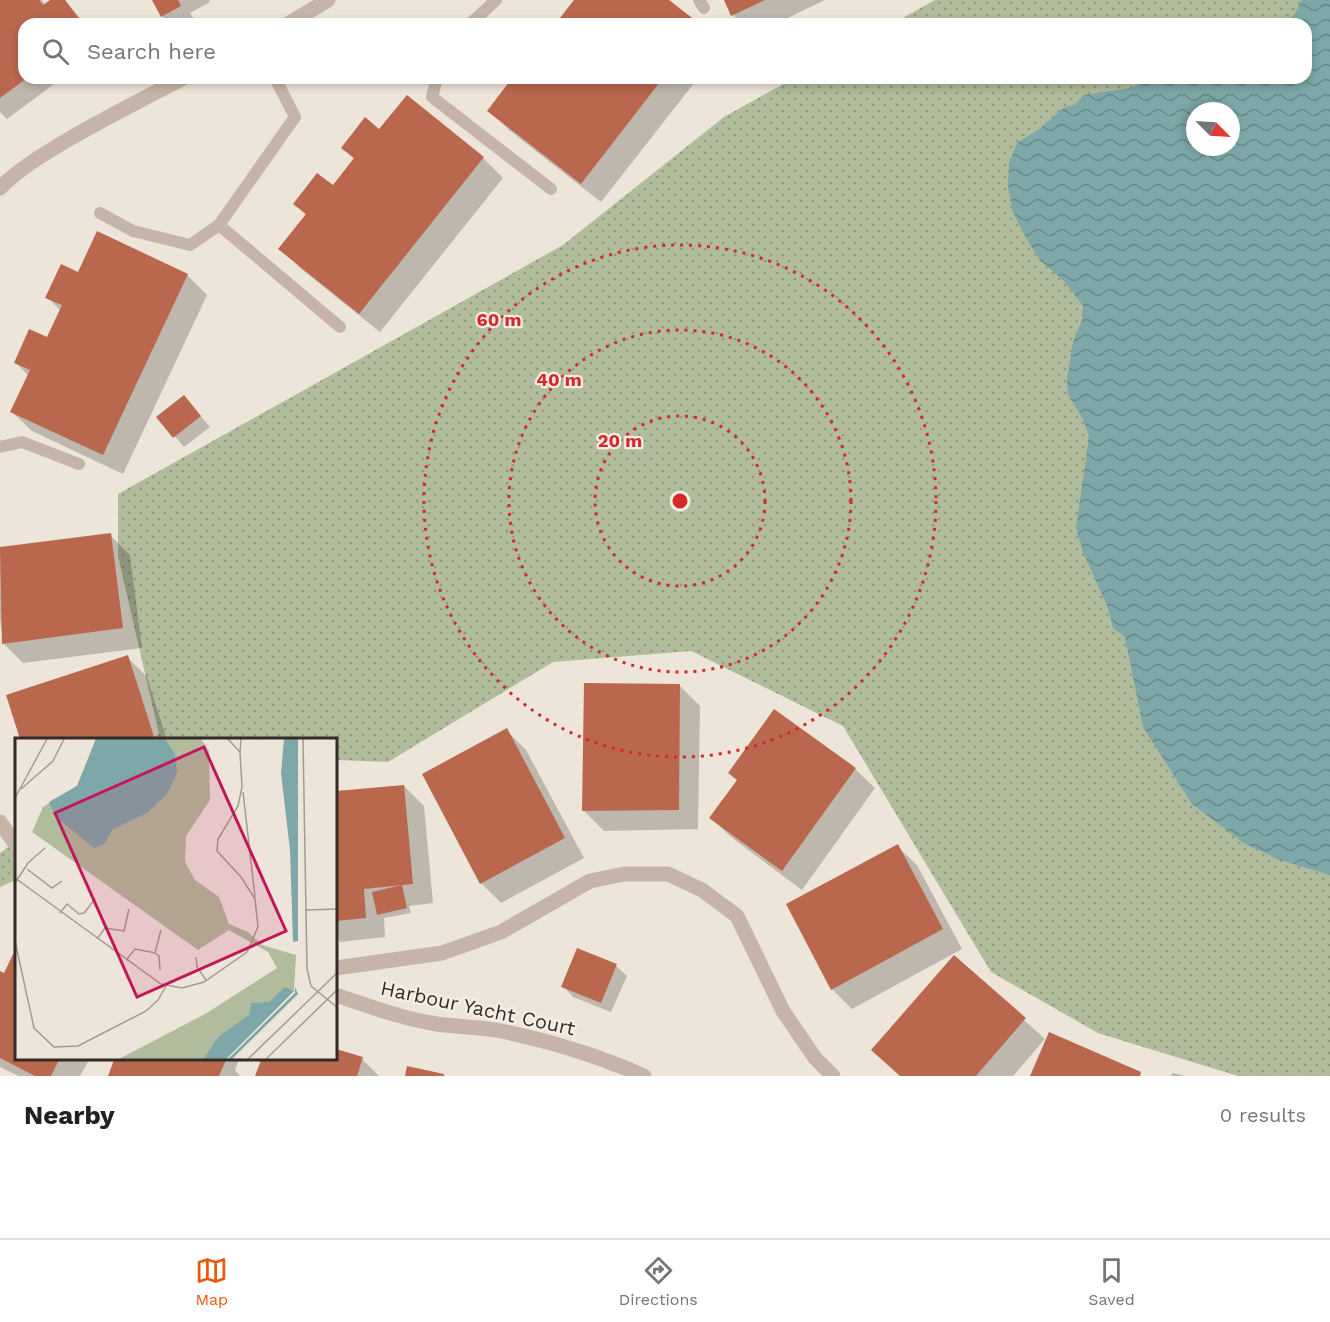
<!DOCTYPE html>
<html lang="en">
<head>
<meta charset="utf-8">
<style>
	body { margin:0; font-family:"Work Sans",sans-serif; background:#f2f2f2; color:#202124 }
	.compass { position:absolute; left:1186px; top:102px; width:54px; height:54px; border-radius:50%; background:#fff; box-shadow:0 3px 9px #0003; rotate:114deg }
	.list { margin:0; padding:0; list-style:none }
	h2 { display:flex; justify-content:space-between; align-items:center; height:78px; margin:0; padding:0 24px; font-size:26px }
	h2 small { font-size:20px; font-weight:400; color:#757577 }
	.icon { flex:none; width:33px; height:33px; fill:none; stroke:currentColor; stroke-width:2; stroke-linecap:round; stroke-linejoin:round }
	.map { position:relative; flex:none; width:1330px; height:1076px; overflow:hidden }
	.search { position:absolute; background:#fff; box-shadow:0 3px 9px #0003; left:18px; right:18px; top:18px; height:66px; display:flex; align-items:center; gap:15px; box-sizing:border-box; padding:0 21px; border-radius:18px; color:#757577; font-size:22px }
	.sheet { height:162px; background:#fff }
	nav { display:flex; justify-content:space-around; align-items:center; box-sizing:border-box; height:84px; border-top:2px solid #e0e0e0; background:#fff; font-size:16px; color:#757577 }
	nav a { display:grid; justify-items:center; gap:3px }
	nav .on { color:#ea580c }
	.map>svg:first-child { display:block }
</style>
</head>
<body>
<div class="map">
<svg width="1330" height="1076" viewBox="0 0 1330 1076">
	<defs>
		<pattern id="grass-dots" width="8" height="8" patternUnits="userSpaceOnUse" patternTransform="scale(1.5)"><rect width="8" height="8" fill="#b1bc9c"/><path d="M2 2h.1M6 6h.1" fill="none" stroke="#91997f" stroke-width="1.8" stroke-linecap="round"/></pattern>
		<pattern id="water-waves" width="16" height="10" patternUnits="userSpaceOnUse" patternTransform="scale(1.5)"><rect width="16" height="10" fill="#7da7a8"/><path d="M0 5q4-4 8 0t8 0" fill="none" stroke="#678889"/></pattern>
	</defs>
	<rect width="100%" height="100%" fill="#eee5da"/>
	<g fill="url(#grass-dots)" fill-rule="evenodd">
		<path d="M 935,0 L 1330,0 L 1330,1076 L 1238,1076 L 1098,1033 L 991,972 L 843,726 L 691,651 L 553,662 L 388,762 L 336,760 L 336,740 L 151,740 L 159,734 L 118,556 L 118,494 L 563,245 L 724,117 L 794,78 L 1306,78 L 1306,24 L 892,24 ZM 1195,111 L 1231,111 L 1231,147 L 1195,147 Z"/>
		<polygon points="16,841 16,880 0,887 0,853"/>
	</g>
	<path fill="url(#water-waves)" fill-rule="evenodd" d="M 1302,0 L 1330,0 L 1330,875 L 1280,860 L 1245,844 L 1192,804 L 1143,727 L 1125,637 L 1113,628 L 1108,608 L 1083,552 L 1076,528 L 1089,437 L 1084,421 L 1068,394 L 1067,379 L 1073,342 L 1082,320 L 1083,306 L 1065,282 L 1039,259 L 1026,238 L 1012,210 L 1008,185 L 1009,163 L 1017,143 L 1038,130 L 1065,107 L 1074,105 L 1084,95 L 1130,88 L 1152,78 L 1306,78 L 1306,24 L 1284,24 L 1294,15 ZM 1195,111 L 1231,111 L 1231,147 L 1195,147 Z"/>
	<g fill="#0003">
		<polygon points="0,0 42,0 45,5 52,0 65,0 85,24 24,24 24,78 62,78 7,119 0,112"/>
		<polygon points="153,0 209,0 210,2 190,13 195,21 190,24 170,24 162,16"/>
		<polygon points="725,0 825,0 775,24 742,24 733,15"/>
		<polygon points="514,78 698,78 601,202 509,130 489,111"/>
		<polygon points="407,97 483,158 503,178 380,332 300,268 280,248 307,216 295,204 333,187 355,160 343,148 380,131"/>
		<polygon points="78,274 187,275 207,295 123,474 32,431 12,412 29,376 16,363 47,339 61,311 47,297"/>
		<polygon points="184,397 210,427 184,447 158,417"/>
		<polygon points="110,535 130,555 142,648 23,663 3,643 0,618 0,549"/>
		<polygon points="127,657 147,677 167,740 23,740 22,738"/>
		<polygon points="680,686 700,706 698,829 604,831 584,811"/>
		<polygon points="506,730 526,750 584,858 501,903 481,883"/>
		<polygon points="855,769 875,788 802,890 731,837 711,818 738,781 730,773"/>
		<polygon points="404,786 424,806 433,903 409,906 411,913 384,918 385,937 340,942 336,938 336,793"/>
		<polygon points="897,846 917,865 962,949 852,1009 832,989"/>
		<polygon points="578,950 616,966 627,976 611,1012 573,997 563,986"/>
		<polygon points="16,951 16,1060 89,1060 80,1076 19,1076 0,1067 0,973 4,975"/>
		<polygon points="954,957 1045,1039 1013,1076 900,1076 873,1050"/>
		<polygon points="336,1052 362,1059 379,1076 257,1076 262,1060 336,1060"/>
		<polygon points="115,1060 239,1060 235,1070 240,1076 109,1076"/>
		<polygon points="1172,1073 1185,1076 1171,1076"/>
	</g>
	<g fill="#b9684e">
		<polygon points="0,0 39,0 43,5 50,0 65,0 83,24 24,24 24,78 27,78 0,98"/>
		<polygon points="152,0 178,0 181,6 161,17"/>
		<polygon points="574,0 669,0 700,24 569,24 560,18"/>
		<polygon points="724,0 765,0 731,16"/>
		<polygon points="512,78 663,78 581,184 487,111"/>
		<polygon points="407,95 484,157 359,314 278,249 306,214 293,204 317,173 333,185 354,158 341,148 365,117 379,129"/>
		<polygon points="97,231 188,274 103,455 10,412 30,370 14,363 29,329 47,337 62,305 45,298 61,264 78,272"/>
		<polygon points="184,395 201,416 173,438 156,417"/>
		<polygon points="111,533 123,628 2,644 0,547"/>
		<polygon points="128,655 155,740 28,740 27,737 20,739 6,695"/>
		<polygon points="584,683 680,684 679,810 582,811"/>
		<polygon points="774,709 856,768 782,871 709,818 737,780 728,773"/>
		<polygon points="507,728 565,838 480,884 422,774"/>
		<polygon points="404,785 413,884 364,889 366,918 336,921 336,791"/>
		<polygon points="898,844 943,929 831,990 786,904"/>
		<polygon points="402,885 407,908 377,915 372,892"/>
		<polygon points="16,948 16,1060 59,1060 51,1076 35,1076 0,1058 0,971 4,973"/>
		<polygon points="577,948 617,964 601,1003 561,987"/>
		<polygon points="954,955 1026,1018 976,1076 900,1076 871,1050"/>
		<polygon points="1049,1032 1141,1072 1140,1076 1030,1076"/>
		<polygon points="336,1049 363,1057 357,1076 255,1076 261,1060 336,1060"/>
		<polygon points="114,1060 226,1060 219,1076 108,1076"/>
		<polygon points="407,1066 444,1074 444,1076 405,1076"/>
	</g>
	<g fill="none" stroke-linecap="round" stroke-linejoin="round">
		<g stroke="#c5b5a8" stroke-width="12">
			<polyline points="699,0 704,8"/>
			<polyline points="470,24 496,0"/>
			<polyline points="275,78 295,117 219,225 340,327"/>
			<polyline points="437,78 432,97 551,189"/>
			<polyline points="100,213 133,231 190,245 219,225"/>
			<polyline points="0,447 22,442 79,464"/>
		</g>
		<g stroke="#c5b5a8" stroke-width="15">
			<polyline points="288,24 328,0"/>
			<path d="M 0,188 C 22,166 49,151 76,135 C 111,115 147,97 183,78"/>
			<polyline points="0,822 16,845"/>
			<polyline points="336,968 442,953 501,932 590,881 624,874 668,874 702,890 737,916 783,1011 815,1058 833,1076"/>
			<path d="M 336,995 C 369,1006 403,1019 437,1024 C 458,1027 480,1027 501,1031 C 550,1041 599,1056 644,1076"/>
		</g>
	</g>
	<g fill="none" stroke="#d62828" stroke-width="3" stroke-dasharray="3 6">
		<circle cx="680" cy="501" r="85"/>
		<circle cx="680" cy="501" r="171"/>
		<circle cx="680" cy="501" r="256"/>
	</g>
	<g text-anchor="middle" stroke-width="4.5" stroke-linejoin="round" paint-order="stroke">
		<g font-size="20" fill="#332b27" stroke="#f7efe6">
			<text transform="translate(478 1008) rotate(12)" y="7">Harbour Yacht Court</text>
		</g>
	</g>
	<g transform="translate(15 738)">
		<rect width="322" height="322" fill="#eee5da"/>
		<path d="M 81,1 L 186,1 L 194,13 L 195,62 L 171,98 L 170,124 L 180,142 L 204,159 L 214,186 L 233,194 L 247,207 L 281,217 L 279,253 L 210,322 L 102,322 L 190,276 L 262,230 L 253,214 L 214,192 L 183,212 L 17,94 L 28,69 L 62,48 Z" fill="#b1bc9c"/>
		<path d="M 81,1 L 150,1 L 160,16 L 162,35 L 152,56 L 132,75 L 98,91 L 89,106 L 79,110 L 41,79 L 34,64 L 62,48 ZM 269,1 L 283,1 L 283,203 L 278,204 L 275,112 L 266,35 ZM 270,249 L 279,253 L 210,322 L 188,322 L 203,299 L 234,277 L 236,265 L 254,264 ZM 280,249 L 283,256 L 216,322 L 212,322 L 280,255 Z" fill="#7da7a8"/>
		<path fill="none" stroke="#a39b92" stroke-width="1.5" d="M 213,1 L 225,14 L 226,1M 288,1 L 292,231 L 296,248 L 323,270M 6,51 L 38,23 L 49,1M 228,54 L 240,159M 0,60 L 32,1M 12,131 L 37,150 L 47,143M 0,140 L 146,246 L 167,250 L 189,244 L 232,214 L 243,189 L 240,161 L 226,139 L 202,113 L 203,101 L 223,68 L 227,49 L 225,14M 0,145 L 13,125 L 30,110M 290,172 L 323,171M 45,175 L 52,166 L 64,176 L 69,175 L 80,161M 82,201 L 90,190 L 109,193 L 114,171M 0,203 L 19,290 L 39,309 L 63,308 L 131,273 L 143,262 L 151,248M 140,215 L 144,218 L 145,232M 181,219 L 182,229 L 191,242M 112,221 L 120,211 L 140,215 L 146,192M 232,322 L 323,234M 250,322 L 323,251"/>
		<path fill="#c2185b" fill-opacity="0.15" stroke="#c2185b" stroke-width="3" d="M 189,9 L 271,193 L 122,259 L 40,75 Z"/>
		<rect width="322" height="322" fill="none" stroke="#332b27" stroke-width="3"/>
	</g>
	<circle cx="680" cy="501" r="9" fill="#d62828" stroke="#f7efe6" stroke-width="3"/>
	<g font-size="18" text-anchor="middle" font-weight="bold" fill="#d62828" stroke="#f7efe6" stroke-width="4.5" stroke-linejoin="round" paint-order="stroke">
		<text x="499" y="326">60 m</text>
		<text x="559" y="386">40 m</text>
		<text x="620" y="447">20 m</text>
	</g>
</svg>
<svg class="compass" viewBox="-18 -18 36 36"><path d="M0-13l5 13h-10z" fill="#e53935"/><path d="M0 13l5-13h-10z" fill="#757577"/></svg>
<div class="search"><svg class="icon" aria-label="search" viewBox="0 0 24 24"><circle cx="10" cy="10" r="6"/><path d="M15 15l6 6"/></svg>Search here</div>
</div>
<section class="sheet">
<h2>Nearby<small>0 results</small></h2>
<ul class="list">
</ul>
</section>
<nav>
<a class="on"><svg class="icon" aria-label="map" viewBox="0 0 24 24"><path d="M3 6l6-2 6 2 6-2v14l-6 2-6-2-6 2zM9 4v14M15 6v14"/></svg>Map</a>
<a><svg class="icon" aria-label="directions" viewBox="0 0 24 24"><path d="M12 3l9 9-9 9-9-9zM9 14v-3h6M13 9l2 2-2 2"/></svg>Directions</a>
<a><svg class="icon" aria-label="saved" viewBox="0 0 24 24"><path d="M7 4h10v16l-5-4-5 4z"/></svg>Saved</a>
</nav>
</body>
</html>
